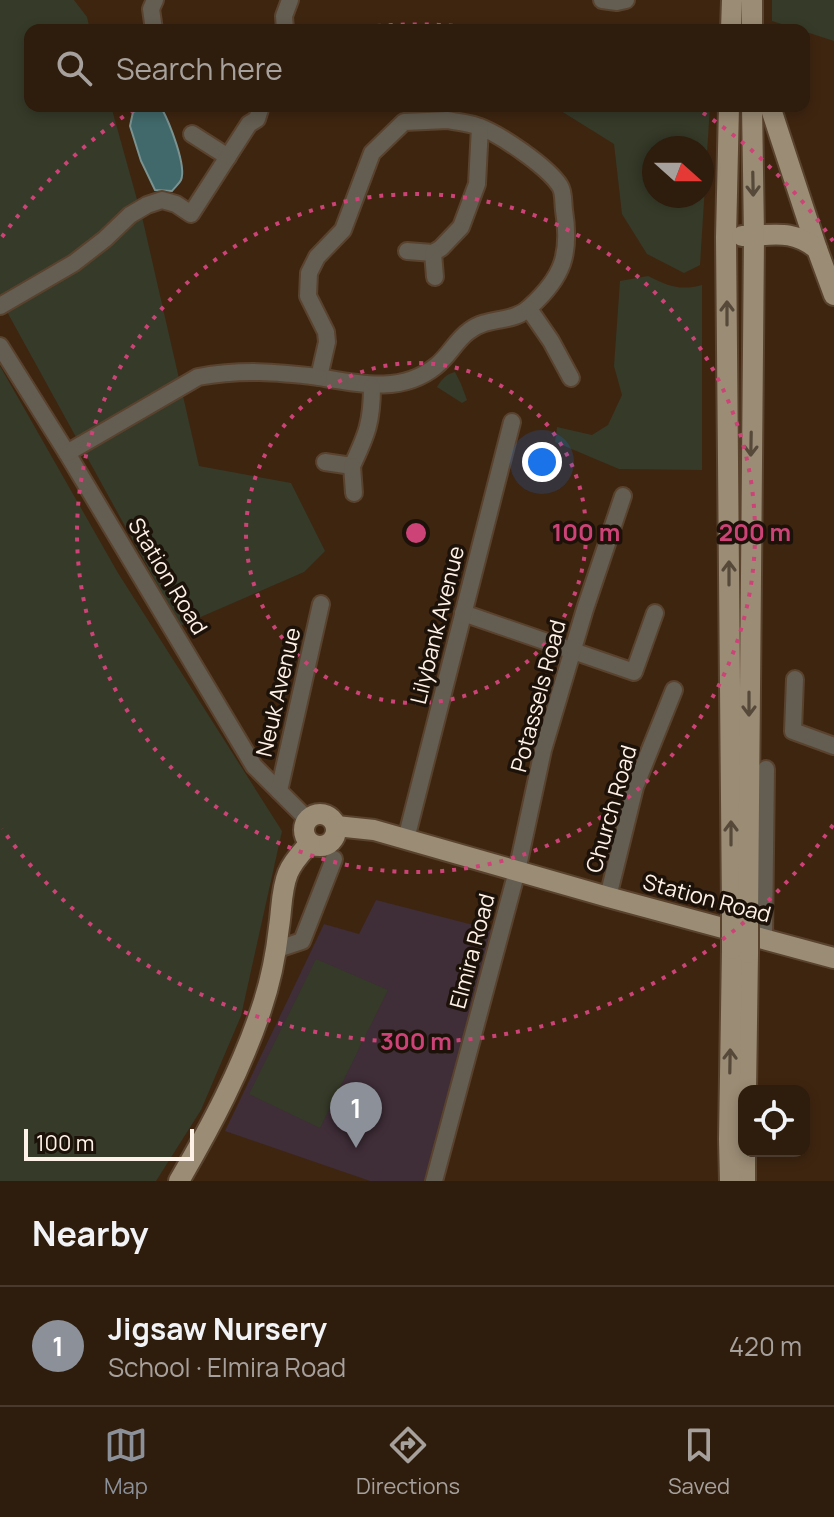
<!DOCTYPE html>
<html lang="en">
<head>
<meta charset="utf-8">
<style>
	body { margin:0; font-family:Manrope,sans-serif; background:#3a291a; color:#f1f3f6 }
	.controls { position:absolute; right:24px; bottom:24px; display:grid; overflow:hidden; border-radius:16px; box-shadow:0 4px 12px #0003 }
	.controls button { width:72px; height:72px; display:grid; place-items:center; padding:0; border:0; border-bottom:2px solid #493a2d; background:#2e1c0c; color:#f1f3f6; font:40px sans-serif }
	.compass { position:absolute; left:642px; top:136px; width:72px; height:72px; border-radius:50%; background:#2e1c0c; box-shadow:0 4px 12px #0003; rotate:111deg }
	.scale { position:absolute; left:24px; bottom:20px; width:170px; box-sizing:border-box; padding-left:8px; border:4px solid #fef1e7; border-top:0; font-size:22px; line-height:28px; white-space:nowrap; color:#fef1e7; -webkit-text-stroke:6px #1d1209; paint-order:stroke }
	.you { position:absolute; left:542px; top:462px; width:28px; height:28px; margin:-20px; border:6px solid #fff; border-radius:50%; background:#1a73e8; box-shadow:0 0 0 12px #1a73e833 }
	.badge { display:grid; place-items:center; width:52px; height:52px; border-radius:50%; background:#8c9099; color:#fff; font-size:26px; font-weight:700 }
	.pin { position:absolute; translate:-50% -66px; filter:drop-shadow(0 2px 4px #0008) }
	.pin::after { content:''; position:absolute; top:42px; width:28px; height:24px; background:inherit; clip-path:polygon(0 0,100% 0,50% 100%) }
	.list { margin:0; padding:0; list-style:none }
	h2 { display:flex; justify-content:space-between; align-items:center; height:104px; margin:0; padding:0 32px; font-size:34px }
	h2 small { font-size:26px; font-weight:400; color:#a7a19d }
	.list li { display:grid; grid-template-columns:52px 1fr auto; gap:24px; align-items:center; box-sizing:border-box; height:120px; padding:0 32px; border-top:2px solid #493a2d }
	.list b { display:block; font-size:30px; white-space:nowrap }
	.list p { margin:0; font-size:26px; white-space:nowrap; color:#a7a19d }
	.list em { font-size:26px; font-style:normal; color:#a7a19d }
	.icon { flex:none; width:44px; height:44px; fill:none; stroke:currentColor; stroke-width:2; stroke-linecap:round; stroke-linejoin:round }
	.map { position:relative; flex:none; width:834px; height:1181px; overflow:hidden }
	.search { position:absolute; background:#2e1c0c; box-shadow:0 4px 12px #0003; left:24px; right:24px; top:24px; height:88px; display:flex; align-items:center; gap:20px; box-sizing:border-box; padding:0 28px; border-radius:16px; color:#a7a19d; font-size:30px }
	.sheet { height:224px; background:#2e1c0c }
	nav { display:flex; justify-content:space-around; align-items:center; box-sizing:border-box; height:112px; border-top:2px solid #493a2d; background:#2e1c0c; font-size:22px; color:#a7a19d }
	nav a { display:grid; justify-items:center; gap:4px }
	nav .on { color:#8c9099 }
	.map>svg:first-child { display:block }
</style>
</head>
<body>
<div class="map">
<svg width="834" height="1181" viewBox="0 0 834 1181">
	<rect width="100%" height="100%" fill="#3e2510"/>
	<polygon fill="#3f2d37" points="376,900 493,930 424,1181 370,1181 225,1131 324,924 359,934"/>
	<g fill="#363a28" fill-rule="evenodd">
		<polygon points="0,0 74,0 87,17 90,30 30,30 30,106 111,106 143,221 199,466 291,483 325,551 304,572 180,626 0,299"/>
		<polygon points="772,0 834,0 834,41 772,21"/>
		<path d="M 553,106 L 710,106 L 700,265 L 684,273 L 647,254 L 622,214 L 614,144 ZM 654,148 L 702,148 L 702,196 L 654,196 Z"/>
		<path d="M 648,276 C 668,286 680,291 702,285 L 702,470 L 619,469 L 555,442 L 557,427 L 592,435 L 608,425 L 622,395 L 614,366 L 620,281 Z"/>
		<polygon points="0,366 118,573 282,831 241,1016 201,1110 156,1181 0,1181"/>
		<path d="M 455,372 L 461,384 L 467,400 L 462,403 L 437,387 C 441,380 446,374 455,372 Z"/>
		<polygon points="316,959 388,990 320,1128 249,1094"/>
	</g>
	<path fill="#41696b" stroke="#7a9290" stroke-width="2" d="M 148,106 L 162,109 C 169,122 187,166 181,180 C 179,184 175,187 172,191 L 155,190 L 141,161 L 130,126 L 133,112 Z"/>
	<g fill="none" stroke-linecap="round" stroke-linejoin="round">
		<g stroke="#59422e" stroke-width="20">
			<g id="minor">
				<polyline points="602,0 617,2 626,0"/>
				<polyline points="154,30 151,9 155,0"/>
				<polyline points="285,30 284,16 290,0"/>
				<path d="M 448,120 C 457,122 468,123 477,126 C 499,133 548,167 560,186 C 564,192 563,203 564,210 C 571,254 563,277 530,307 C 513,324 487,316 469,331 C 456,340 449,356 436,366 C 402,394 359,384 319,377 L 327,342 L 326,332 L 308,296 L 309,273 L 317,257 L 343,230 L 372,153 L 404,122 Z"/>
				<polyline points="192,134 228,157"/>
				<polyline points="407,251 433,253 441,248 461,227 477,184 480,127"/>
				<polyline points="433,253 435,277"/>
				<polyline points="0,306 74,263 105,239 130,215 147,205 162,200 176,204 191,214 249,124 257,119 261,106"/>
				<polyline points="529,309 551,341 571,378"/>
				<polyline points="0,346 67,453 254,766 308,820"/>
				<path d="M 67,453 L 198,377 C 242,369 276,372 319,377"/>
				<path d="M 325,462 L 352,466 C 367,434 372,422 372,386"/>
				<polyline points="352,466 354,493"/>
				<polyline points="463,613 634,672 655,613"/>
				<polyline points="795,679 793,731 834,746"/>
				<polyline points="279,791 321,604"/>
				<polyline points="406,839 512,422"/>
				<polyline points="608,897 635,787 674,690"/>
				<polyline points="764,938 766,769"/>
				<polyline points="275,950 302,941 334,859"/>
				<polyline points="434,1181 517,871 543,750 585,609 623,496"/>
			</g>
		</g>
		<g stroke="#59422e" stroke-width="24">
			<g id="major">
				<polyline points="731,30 732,0"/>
				<polyline points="752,30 752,0"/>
				<polyline points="729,106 726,237 732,911"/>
				<polyline points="770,106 817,249 834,295"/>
				<path d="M 742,236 C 772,236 791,228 817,249"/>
				<circle cx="320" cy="830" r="16"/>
				<polyline points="336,826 374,830 608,897 834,958"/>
				<polyline points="748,916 754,236 752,106"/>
				<polyline points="746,1091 748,953"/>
				<polyline points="745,1151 745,1181"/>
				<path d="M 179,1181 C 211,1126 241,1070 261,1010 C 270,984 276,954 279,927 C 282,908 281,890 288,873 C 293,861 302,852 310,843"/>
				<polyline points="730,1181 729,1139 732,949"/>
			</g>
		</g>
		<use href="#minor" stroke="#645d51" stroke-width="16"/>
		<use href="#major" stroke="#9b8c75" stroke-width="20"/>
		<g stroke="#59422e" stroke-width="24" stroke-linecap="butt">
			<g id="major-bridge">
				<polyline points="748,916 748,953"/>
				<polyline points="732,949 732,911"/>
			</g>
		</g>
		<use href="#major-bridge" stroke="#9b8c75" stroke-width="20"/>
	</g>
	<defs><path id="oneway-shaft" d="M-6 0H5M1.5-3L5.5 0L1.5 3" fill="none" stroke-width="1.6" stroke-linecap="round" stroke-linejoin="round" transform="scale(2)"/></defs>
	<g stroke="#56493a">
		<use href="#oneway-shaft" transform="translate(753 184) rotate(89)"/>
		<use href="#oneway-shaft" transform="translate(727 313) rotate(-90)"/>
		<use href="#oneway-shaft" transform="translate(751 444) rotate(91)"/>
		<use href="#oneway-shaft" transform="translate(729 573) rotate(-90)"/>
		<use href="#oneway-shaft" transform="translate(749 704) rotate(90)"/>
		<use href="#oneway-shaft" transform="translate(731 833) rotate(-90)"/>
		<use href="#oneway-shaft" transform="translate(730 1061) rotate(-89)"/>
	</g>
	<g fill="none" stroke="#ce4377" stroke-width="4" stroke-dasharray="4 8">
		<circle cx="416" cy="533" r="170"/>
		<circle cx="416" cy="533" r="339"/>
		<path d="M833 825A509 509 0 0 1 2 829M2 237A509 509 0 0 1 139 106M341 30A509 509 0 0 1 491 30M693 106A509 509 0 0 1 833 241"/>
	</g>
	<g text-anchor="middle" stroke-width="7" stroke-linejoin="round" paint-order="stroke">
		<g font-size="22" fill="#fef1e7" stroke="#1d1209">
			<text transform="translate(168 576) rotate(59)" y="8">Station Road</text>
			<text transform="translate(437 625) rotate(-76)" y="8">Lilybank Avenue</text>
			<text transform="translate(278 692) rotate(-77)" y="8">Neuk Avenue</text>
			<text transform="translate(538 696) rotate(-75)" y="8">Potassels Road</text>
			<text transform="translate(611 809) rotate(-74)" y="8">Church Road</text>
			<text transform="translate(707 898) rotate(15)" y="8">Station Road</text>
			<text transform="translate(472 951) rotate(-75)" y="8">Elmira Road</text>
		</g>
	</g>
	<circle cx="416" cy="533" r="12" fill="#ce4377" stroke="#1d1209" stroke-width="4"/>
	<g font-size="24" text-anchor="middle" font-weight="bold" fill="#ce4377" stroke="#1d1209" stroke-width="7" stroke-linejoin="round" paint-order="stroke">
		<text x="586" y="541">100 m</text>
		<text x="755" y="541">200 m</text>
		<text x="416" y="1050">300 m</text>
	</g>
</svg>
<div class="controls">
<button><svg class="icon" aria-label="locate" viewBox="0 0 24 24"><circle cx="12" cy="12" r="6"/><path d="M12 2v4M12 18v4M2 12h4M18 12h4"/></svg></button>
</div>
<svg class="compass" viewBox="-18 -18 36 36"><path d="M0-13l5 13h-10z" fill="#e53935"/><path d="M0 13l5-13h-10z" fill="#a7a19d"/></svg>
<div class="scale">100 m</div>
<div class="you"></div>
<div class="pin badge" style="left:356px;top:1148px">1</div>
<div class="search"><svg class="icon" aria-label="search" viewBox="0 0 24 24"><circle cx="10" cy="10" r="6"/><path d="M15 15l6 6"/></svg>Search here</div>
</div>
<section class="sheet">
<h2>Nearby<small></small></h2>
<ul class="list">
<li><span class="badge">1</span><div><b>Jigsaw Nursery</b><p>School · Elmira Road</p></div><em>420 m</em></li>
</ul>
</section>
<nav>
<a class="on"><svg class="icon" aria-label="map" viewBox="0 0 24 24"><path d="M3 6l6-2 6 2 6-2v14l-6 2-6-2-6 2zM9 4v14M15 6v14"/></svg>Map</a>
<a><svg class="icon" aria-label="directions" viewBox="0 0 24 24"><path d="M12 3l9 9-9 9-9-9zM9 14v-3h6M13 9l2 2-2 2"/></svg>Directions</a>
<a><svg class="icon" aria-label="saved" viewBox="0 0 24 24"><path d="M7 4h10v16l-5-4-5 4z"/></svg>Saved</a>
</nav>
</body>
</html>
